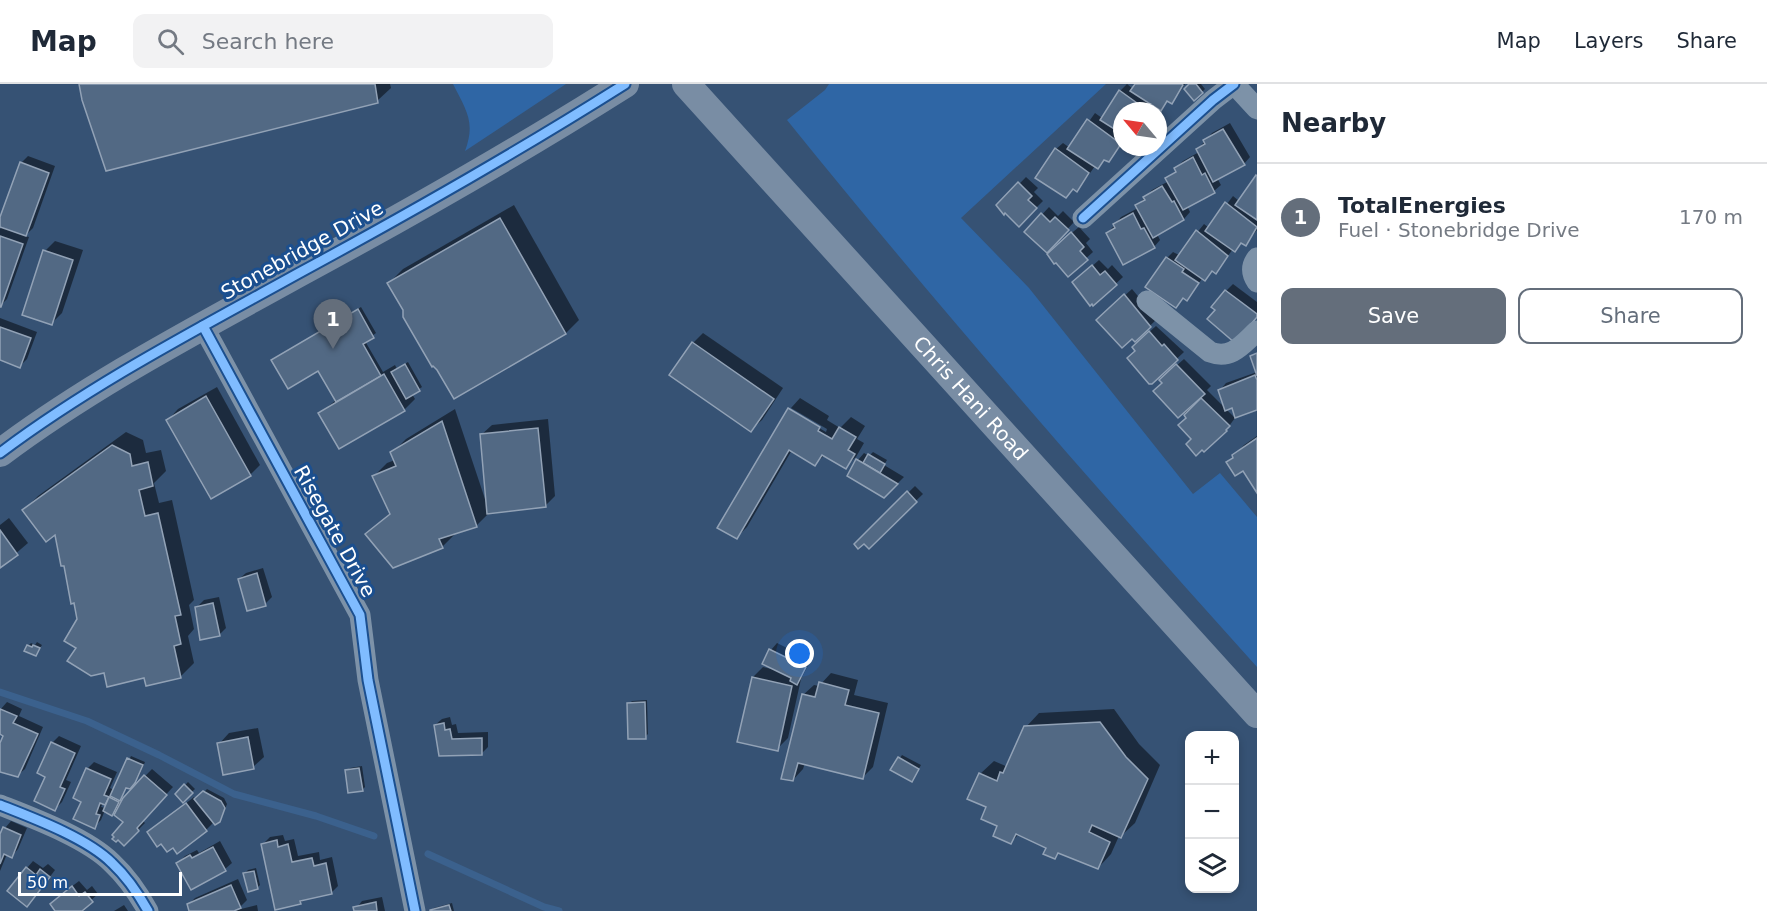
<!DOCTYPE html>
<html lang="en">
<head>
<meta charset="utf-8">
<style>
	body { margin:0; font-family:"DejaVu Sans",sans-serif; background:#f2f2f3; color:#1f2937 }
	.controls { position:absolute; right:18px; bottom:18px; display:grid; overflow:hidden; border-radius:12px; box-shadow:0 3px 9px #0003 }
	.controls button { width:54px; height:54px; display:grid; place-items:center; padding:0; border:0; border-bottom:2px solid #e0e1e3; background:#fff; color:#1f2937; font:30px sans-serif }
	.compass { position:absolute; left:1113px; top:18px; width:54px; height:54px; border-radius:50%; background:#fff; box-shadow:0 3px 9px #0003; rotate:299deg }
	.scale { position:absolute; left:18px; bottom:15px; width:164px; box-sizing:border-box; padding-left:6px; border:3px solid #fff; border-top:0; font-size:16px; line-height:21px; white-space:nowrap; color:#fff; -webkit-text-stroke:4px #1b4f8f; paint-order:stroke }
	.you { position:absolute; left:800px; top:570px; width:21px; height:21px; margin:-15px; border:4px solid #fff; border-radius:50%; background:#1a73e8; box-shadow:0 0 0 9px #1a73e833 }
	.badge { display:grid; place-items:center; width:39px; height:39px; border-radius:50%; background:#646e7b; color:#fff; font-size:20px; font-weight:700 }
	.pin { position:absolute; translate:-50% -50px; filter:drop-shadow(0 2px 3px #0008) }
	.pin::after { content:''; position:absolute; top:32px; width:21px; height:18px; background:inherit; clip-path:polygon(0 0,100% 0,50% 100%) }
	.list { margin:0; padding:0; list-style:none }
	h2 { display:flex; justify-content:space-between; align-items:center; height:78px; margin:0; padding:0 24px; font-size:26px }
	h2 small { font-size:20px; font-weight:400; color:#747a83 }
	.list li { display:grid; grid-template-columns:39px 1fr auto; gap:18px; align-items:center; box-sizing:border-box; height:108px; padding:0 24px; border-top:2px solid #e0e1e3 }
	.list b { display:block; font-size:22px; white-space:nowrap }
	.list p { margin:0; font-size:20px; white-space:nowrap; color:#747a83 }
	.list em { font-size:20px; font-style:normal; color:#747a83 }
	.actions { display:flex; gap:12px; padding:18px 24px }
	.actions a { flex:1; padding:14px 0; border:2px solid #646e7b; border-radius:12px; text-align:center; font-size:21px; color:#646e7b }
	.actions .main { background:#646e7b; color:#fff }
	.icon { flex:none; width:33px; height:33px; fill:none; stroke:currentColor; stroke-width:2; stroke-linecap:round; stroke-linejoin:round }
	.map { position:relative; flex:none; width:1257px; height:827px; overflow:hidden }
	header { display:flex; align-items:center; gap:36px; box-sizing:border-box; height:84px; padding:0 30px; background:#fff; border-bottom:2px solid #e0e1e3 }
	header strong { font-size:28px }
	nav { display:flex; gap:33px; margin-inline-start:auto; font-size:21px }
	.search { width:420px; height:54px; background:#f2f2f3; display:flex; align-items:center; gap:15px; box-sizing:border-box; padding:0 21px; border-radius:12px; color:#747a83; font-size:22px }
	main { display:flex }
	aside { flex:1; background:#fff }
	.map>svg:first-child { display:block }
</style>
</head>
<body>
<header>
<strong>Map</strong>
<div class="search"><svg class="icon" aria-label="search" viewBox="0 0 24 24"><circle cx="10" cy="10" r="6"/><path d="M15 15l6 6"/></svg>Search here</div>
<nav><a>Map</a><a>Layers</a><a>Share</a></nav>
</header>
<main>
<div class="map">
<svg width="1257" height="827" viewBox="0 0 1257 827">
	<rect width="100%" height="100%" fill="#365274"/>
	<g fill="#2f66a5">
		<path d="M 453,0 L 566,0 L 465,67 C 476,38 466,26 453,0 Z"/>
		<path d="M 829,0 L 1106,0 L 961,134 L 1029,204 L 1193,410 L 1220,389 L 1257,433 L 1257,583 C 1096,404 938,223 787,36 L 825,6 Z"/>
	</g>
	<g fill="#0007" fill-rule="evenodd">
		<polygon points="81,0 390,0 391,4 377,17"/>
		<polygon points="1127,0 1133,5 1136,0 1185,0 1178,11 1171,18 1169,16 1160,25 1158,23 1155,27 1122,27 1122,60 1108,77 1106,75 1098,84 1095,82 1083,99 1077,106 1074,104 1066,113 1056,65 1063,59 1070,64 1095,29 1102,34 1120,7"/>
		<polygon points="1191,0 1201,0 1205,5 1195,15"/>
		<polygon points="1230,39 1250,73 1244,80 1217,94 1221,101 1214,107 1187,122 1190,128 1184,135 1157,150 1160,156 1154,163 1108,149 1121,133 1138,124 1137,122 1152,106 1169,97 1167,94 1177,86 1176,84 1183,77 1199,68 1197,66 1212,49"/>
		<polygon points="28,72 55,82 33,144 25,152 29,153 7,215 0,222 0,145 3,142 0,141 0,137 21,79"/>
		<polygon points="1257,92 1257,146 1246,160 1242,158 1235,166 1233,165 1216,188 1213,186 1205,195 1203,193 1193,208 1187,215 1184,213 1176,222 1167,174 1173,168 1179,171 1204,140 1209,144 1233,112 1239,117"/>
		<polygon points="1026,93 1038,104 1034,108 1043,117 1019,141 998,122"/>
		<polygon points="514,121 579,236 566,249 438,285 389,199 403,185"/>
		<polygon points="1049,123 1058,132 1063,127 1074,138 1051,163 1052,165 1079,143 1090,155 1086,159 1093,168 1068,191 1026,148"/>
		<polygon points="55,157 83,166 62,229 52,239 45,167"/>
		<polygon points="1099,176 1108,185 1112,181 1123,193 1094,220 1081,192"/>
		<polygon points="1233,200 1257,218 1257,232 1217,226 1226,207"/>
		<polygon points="1132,205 1157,235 1135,256 1105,229"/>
		<polygon points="361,223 376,249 365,257 383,288 395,281 397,285 408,278 422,303 412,310 415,315 404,326 340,363 320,329 336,316 318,285 273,276"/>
		<polygon points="0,234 37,248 27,275 20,282 0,275"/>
		<polygon points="1156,242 1184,268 1151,299 1137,266 1140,256"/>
		<polygon points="703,249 783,304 762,336 751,346 693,259"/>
		<polygon points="1184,275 1211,302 1207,306 1235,334 1226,346 1193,355 1188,333 1164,299 1168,289"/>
		<polygon points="1257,288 1257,325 1232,322 1220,306 1226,299"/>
		<polygon points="217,303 260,381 250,391 168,336 178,325"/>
		<polygon points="800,314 829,332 827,336 840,344 851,333 865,342 857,355 864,359 856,373 845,383 825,371 815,380 792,366 747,443 737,453 719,443 790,324 790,327 826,348 827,345 791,324"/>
		<polygon points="455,325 486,418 481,351 492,341 548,335 555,412 545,422 490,428 476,442 456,449 442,463 367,450 391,428 374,392 387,379 395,376 392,369 406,355"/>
		<polygon points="126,348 143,356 146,369 161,366 166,387 154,399 159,419 172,416 194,516 189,521 194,545 188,552 194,579 181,592 105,587 78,563 79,536 56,449 24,426 38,412"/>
		<polygon points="1257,352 1257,406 1243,385 1228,379 1244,361"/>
		<polygon points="873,368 887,376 884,381 904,393 884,413 858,376 864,369 869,372"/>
		<polygon points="915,402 923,410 869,462 864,457 856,460"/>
		<polygon points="9,434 28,459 0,483 0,441"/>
		<polygon points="263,484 272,513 265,520 239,495 246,489"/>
		<polygon points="219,513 226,544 219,551 197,523 204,516"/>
		<polygon points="37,558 42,561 36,570 28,562 31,559 35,561"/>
		<polygon points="777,559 811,576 801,595 788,654 777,665 753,593 763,583 775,586 771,566"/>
		<polygon points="831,589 858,596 854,611 888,619 873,683 863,693 805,679 803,685 793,696 803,611 814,601 819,602"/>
		<polygon points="647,616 648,650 645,653 629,620 632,617"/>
		<polygon points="7,618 22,625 19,632 43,643 25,685 18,691 0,686 0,663 5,651 0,648 0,626"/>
		<polygon points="1114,625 1139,660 1160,681 1135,739 1121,752 1119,752 1111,770 1098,784 1060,768 1055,774 1048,763 1019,750 1011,758 988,723 980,690 994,677 1008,683 1026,643 1039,629"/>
		<polygon points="450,633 452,641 456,640 458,649 488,648 488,663 482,669 440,671 435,641 442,635"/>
		<polygon points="258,644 264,673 253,683 219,660 229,649"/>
		<polygon points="59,652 81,662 66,696 71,698 62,718 55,725 47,692 52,659"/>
		<polygon points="902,671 921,681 914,693 892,685"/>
		<path d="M 131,672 L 145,678 L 138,694 L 129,704 L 127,702 L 120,718 L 152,685 L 173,703 L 142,736 L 145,739 L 124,760 L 118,754 L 125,738 L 118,723 L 112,730 L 105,726 L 101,736 L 94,743 L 83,717 L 87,685 L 94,678 L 117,688 L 110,704 L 114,706 ZM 110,714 L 106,724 L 101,723 L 103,719 Z"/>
		<polygon points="362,682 365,703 362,706 347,687 350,684"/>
		<polygon points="188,698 195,705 183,716 177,710"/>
		<polygon points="207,705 224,714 227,720 222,733 215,739 214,738 206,746 173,762 161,758 149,748 194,713 196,716"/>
		<polygon points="11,737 27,744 18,765 12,772 7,770 0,787 0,750"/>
		<polygon points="283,751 285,757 294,755 298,772 319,768 320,776 332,773 338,802 331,809 305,814 300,819 263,760 270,753"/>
		<polygon points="220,757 232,779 225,785 191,804 178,779 185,772 197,766 199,769"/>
		<polygon points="33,777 43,784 48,780 55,786 34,814 27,784"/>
		<polygon points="256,784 260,801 257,804 245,789 248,786"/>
		<polygon points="238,795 247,816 237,826 257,821 258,827 191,827 188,821 195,814"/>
		<polygon points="79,797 87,806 92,802 98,810 79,827 57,827 58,813"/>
		<polygon points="382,813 385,827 354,827 362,817"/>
		<polygon points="452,819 454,827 431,827 434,824"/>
		<polygon points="124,821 128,827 114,827"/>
	</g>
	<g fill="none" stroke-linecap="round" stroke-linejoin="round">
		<g stroke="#3b618d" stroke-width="7">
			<polyline points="0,608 87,637 159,671 234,710 316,732 374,752"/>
			<polyline points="428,770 544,823 559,827"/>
		</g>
	</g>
	<g fill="#526984" stroke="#92a2b6" stroke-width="1.5">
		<polygon points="79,0 375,0 378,19 106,87 82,16"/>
		<polygon points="1135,0 1182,0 1183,1 1172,20 1167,17 1161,27 1130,7"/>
		<polygon points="1189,0 1196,0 1203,9 1194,17 1184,5"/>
		<polygon points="1119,6 1148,27 1122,27 1122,50 1100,36"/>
		<polygon points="1087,35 1121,60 1109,78 1104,76 1098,85 1067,65"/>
		<polygon points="1223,45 1245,81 1213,98 1196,65 1205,60 1203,56"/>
		<polygon points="1055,64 1089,89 1077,108 1073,105 1066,114 1035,94"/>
		<polygon points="1193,73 1202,91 1205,89 1215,109 1183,126 1165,94 1176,88 1174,84"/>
		<polygon points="20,78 49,89 26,152 0,143 0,133"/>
		<polygon points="1256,91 1257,92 1257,136 1235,121"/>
		<polygon points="1018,98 1032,112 1028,116 1037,124 1019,143 1005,129 1004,131 996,121"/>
		<polygon points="1162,102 1172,118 1174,117 1184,136 1153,154 1135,121 1145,116 1143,113"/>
		<polygon points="1225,118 1257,143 1246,162 1241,159 1235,168 1205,147"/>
		<polygon points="1041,129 1050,138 1055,133 1069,146 1047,169 1024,148"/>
		<polygon points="1133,129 1141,145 1144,144 1155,164 1123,181 1106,149 1115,144 1113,140"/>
		<polygon points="500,134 566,250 454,315 437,286 433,282 432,283 403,233 403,226 387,199"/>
		<polygon points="1196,146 1228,172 1216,190 1212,187 1205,197 1175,176"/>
		<polygon points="1071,148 1084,163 1080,167 1088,176 1068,193 1056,179 1054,180 1047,170"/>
		<polygon points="0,152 23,160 1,223 0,223"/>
		<polygon points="43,166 73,176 52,241 22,231"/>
		<polygon points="1166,173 1184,185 1182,188 1199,199 1187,217 1183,214 1176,224 1145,203"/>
		<polygon points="1092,181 1100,191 1105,187 1117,201 1093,222 1092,220 1090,222 1072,198"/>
		<polygon points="1225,206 1257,230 1257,233 1235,259 1207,235 1215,226 1211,223"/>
		<polygon points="1124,210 1151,243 1135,258 1132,255 1122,264 1096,236"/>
		<polygon points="358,225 374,254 363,260 381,292 336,318 318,287 288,305 271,276"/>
		<polygon points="0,243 31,254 20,284 0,276"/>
		<polygon points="1149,247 1162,262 1164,260 1178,276 1152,300 1149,300 1127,274 1135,267 1132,263"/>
		<polygon points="692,258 774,315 751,348 669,291"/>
		<polygon points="1257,269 1257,292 1250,272"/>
		<polygon points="405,280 420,307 406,315 391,288"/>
		<polygon points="1176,280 1205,310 1178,334 1153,307 1162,299 1159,296"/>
		<polygon points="384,290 405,327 339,365 318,329"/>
		<polygon points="1255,291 1257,296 1257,326 1235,334 1232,324 1225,327 1218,306"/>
		<polygon points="206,312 251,392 211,415 166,336"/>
		<polygon points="1201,314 1230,342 1226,346 1227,347 1204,368 1202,366 1196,372 1186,360 1191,355 1178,341 1186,334 1184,331"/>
		<polygon points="788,324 820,343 818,347 832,355 839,343 856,353 848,366 855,370 846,385 822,371 815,382 789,366 737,455 717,444"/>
		<polygon points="442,337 477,443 439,455 443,464 393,484 365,450 390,430 372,392 396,382 390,368"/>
		<polygon points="538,344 546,423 487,430 480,350"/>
		<polygon points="1257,354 1257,409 1243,387 1235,392 1226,378 1233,374 1232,371"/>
		<polygon points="112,361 130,370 132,382 148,378 153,402 139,406 145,432 158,429 181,531 175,532 181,560 174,562 181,594 146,602 144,594 107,603 104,589 91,592 67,577 76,564 64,557 77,535 74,519 71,520 64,482 61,482 55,451 46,458 22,426"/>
		<polygon points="868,370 885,380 880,389 863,379"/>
		<polygon points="856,375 863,379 898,400 884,414 847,392"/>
		<polygon points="907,407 917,418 869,465 864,460 858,465 854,460"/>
		<polygon points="0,446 18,471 0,484"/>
		<polygon points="257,489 266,522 247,527 238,495"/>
		<polygon points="213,519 220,552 200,556 195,523"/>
		<polygon points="27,561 32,563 33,561 40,564 36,572 24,567"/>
		<polygon points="769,565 806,583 797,601 790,597 791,594 762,580"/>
		<polygon points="752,593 792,602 778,667 737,658"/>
		<polygon points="819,598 849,606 845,621 879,629 863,695 798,679 793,697 781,695 802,610 815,613"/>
		<polygon points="645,618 646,655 628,655 627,619"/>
		<polygon points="0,625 17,632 13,639 38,650 18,693 0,688 0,659 3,652 0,650"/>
		<polygon points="1100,638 1126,673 1148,695 1121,754 1092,741 1089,748 1110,758 1098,785 1058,769 1055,775 1043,770 1046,764 1016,750 1011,760 993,752 997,742 981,735 986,723 967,715 979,689 997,697 1000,688 1003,689 1024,642"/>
		<polygon points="444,639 445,646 450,645 452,655 482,654 482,671 439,672 434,641"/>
		<polygon points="248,653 254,685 223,691 217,659"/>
		<polygon points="51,658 75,669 60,703 65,705 55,727 34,717 45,693 37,689"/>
		<polygon points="898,673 919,685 912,698 890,686"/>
		<polygon points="127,674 143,681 135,699 130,705 126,704 120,717 110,712"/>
		<polygon points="86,684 111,695 104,711 109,713 105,721 100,719 96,730 100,731 95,745 73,735 81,718 73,714"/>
		<polygon points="359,684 363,707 348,709 345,686"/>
		<polygon points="144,691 167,711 137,744 139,747 124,762 118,756 116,758 112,755 114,753 112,751 123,738 114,731 123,714"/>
		<polygon points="184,700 193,709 183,719 175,710"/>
		<polygon points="203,707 221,717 225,724 220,738 215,741 194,715"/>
		<polygon points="109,713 119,718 112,732 103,727"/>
		<polygon points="186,719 207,747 177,770 173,764 167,768 161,760 157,763 147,748"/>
		<polygon points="3,743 21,751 12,774 4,770 0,780 0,750"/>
		<polygon points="277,756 278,763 288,760 292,778 312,774 314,782 326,779 332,810 300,817 301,820 275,826 261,760"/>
		<polygon points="213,763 226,787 191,806 176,779 190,771 192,774"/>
		<polygon points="26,783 36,791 40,785 50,793 27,823 7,807"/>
		<polygon points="254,787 258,805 248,808 243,789"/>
		<polygon points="231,801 241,824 234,827 189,827 187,820"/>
		<polygon points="72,802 79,812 85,808 93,818 82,827 55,827 50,820"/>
		<polygon points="376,818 377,827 354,827 353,823"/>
		<polygon points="449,821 451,827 430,827 430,826"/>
	</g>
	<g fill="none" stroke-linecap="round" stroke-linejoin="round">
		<g stroke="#7d92a8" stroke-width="21">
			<polyline points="1234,0 1257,25"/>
			<polyline points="1083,134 1213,16 1234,0"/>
			<path d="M 1257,174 C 1251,182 1251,189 1257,198"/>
			<path d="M 1147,217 L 1210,268 C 1231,276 1242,261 1257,247"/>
			<polyline points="203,242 360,531 368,596 415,827"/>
			<path d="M 0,721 C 33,734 87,754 112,779 C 127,793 138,809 148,827"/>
		</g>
		<g stroke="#798da4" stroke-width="28">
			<path id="s1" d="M 686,0 L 1257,630"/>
			<path d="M 0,369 C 93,299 198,245 299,189 C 410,129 519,67 625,0"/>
		</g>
		<g stroke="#1b4f8f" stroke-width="13">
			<g id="cycleway">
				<polyline points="1083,134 1213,16 1234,0"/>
				<polyline points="203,242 360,531 368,596 415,827"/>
				<path d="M 0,369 C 93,299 198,245 299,189 C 410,129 519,67 625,0"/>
				<path d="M 0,721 C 33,734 87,754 112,779 C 127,793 138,809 148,827"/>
			</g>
		</g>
		<use href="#cycleway" stroke="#80bcff" stroke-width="9"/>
	</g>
	<g text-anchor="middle" stroke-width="6" stroke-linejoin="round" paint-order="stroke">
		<g font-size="20" fill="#fff" stroke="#1b4f8f">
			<text transform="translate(302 166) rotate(-29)" y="7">Stonebridge Drive</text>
			<text dy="7" stroke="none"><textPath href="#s1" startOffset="424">Chris Hani Road</textPath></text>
			<text transform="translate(335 447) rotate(61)" y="7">Risegate Drive</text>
		</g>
	</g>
</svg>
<div class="controls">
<button>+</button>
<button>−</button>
<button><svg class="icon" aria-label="layers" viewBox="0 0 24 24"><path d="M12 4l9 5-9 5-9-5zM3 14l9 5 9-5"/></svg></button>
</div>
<svg class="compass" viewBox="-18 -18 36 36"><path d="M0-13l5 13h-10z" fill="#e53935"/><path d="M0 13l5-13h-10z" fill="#747a83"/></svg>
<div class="scale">50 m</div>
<div class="you"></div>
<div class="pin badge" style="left:333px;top:265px">1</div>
</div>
<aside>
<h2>Nearby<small></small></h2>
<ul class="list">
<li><span class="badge">1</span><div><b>TotalEnergies</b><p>Fuel · Stonebridge Drive</p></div><em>170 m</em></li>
</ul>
<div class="actions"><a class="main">Save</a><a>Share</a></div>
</aside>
</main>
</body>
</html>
